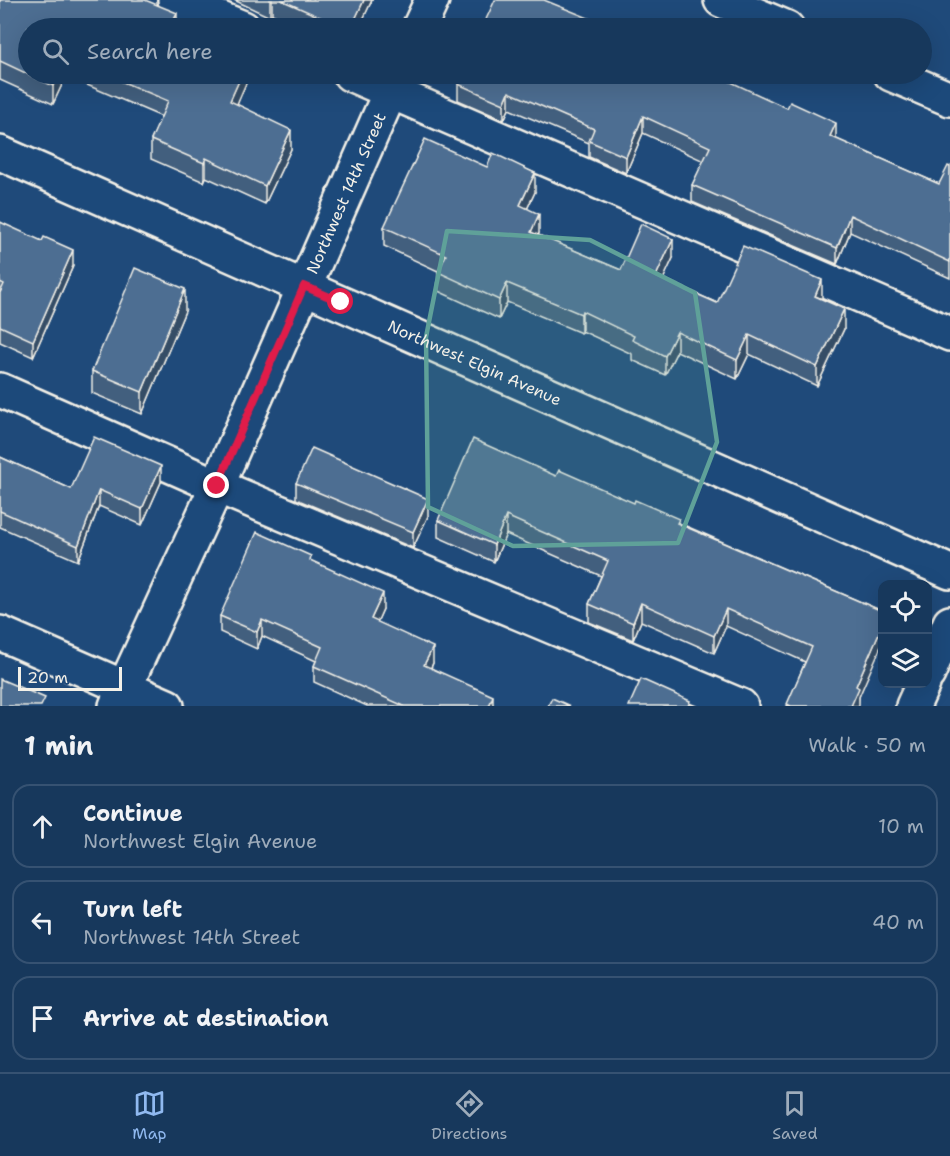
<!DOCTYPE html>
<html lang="en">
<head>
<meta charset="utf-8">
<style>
	body { margin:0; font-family:"Shantell Sans",sans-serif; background:#244365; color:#f1f3f6 }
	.controls { position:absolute; right:18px; bottom:18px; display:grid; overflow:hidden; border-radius:12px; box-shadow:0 6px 24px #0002 }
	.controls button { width:54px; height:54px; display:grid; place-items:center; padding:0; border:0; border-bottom:2px solid #365272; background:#17385c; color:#f1f3f6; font:30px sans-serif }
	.scale { position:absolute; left:18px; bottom:15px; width:104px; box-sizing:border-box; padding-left:6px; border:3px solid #f4f1e8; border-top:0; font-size:16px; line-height:21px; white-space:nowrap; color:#f4f1e8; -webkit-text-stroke:4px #1f4a7a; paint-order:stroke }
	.stop { position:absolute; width:18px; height:18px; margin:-14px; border:4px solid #e11d48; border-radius:50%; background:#fff }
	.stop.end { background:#e11d48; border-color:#fff; box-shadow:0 2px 6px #0008 }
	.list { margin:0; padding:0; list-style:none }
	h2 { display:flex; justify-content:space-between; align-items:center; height:78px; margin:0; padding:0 24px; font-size:26px }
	h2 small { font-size:20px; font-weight:400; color:#9eacbb }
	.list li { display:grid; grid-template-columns:39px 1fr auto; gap:18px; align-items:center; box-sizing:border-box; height:84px; margin:0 12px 12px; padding:0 12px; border:2px solid #365272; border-radius:18px }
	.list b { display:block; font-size:22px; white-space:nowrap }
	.list p { margin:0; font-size:20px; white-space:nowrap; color:#9eacbb }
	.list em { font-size:20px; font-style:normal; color:#9eacbb }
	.icon { flex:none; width:33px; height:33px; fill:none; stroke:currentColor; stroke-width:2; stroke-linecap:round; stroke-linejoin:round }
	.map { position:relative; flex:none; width:950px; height:706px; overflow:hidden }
	.search { position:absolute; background:#17385c; box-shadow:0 6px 24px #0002; left:18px; right:18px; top:18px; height:66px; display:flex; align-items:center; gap:15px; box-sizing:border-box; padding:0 21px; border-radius:33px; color:#9eacbb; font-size:22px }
	.sheet { height:366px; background:#17385c }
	nav { display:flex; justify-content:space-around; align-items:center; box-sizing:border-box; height:84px; border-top:2px solid #365272; background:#17385c; font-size:16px; color:#9eacbb }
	nav a { display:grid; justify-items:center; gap:3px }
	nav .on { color:#90b9f0 }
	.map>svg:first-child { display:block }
</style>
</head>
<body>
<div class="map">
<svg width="950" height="706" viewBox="0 0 950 706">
	<rect width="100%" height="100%" fill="#1f4a7a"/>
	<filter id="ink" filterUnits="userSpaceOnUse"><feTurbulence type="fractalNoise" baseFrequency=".0167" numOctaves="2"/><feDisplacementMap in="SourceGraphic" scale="12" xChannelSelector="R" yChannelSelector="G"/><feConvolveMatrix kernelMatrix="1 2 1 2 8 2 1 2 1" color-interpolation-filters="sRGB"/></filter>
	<g filter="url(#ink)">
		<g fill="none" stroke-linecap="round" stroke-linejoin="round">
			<g stroke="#f4f1e8" stroke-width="38">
				<g id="minor">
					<polyline points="175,0 243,28"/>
					<polyline points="721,0 787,28"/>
					<polyline points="419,28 432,0"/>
					<polyline points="350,74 950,334"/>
					<polyline points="891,74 950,99"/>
					<path id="s1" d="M 0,153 L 950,572"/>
					<polyline points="0,390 217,486 741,706"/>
					<polyline points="0,633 167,706"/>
					<polyline points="928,674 950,623"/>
					<path id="s2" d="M 116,706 L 217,486 L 398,74"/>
					<polyline points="913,706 923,684"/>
				</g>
			</g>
			<use href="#minor" stroke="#1f4a7a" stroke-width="33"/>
		</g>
		<g fill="#425f7e" stroke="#f4f1e8" stroke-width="1.5">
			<polygon points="0,0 28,28 28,74 250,74 237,105 291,149 265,204 206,177 204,182 151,159 151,140 162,117 66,76 53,104 0,80"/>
			<polygon points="234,0 372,0 359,28 304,28 272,14 270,17"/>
			<polygon points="458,84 836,139 939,184 950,167 950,278 850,232 837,264 692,202 692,185 704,161 643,133 626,173 589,157 589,143 509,109 504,120 458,100"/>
			<polygon points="535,192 527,209 539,233 538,235 621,270 673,258 663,279 717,303 822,299 844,329 817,386 749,354 737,379 677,351 665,375 632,360 632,354 582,331 581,333 507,302 499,319 438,291 438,271 384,246 384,227"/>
			<polygon points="0,222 73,266 33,357 0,342"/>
			<polygon points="185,311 142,414 92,393 92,371"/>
			<polygon points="0,457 71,489 161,482 142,525 99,506 78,561 0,527"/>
			<polygon points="556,476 679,523 882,611 859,697 858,706 787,706 805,662 726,626 714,653 641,621 633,640 589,622 589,604 601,576 506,534 494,562 438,537 438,520"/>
			<polygon points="296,483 428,516 413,548 296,499"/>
			<polygon points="311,561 383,609 377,622 433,663 431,668 493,706 367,706 314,682 314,666 316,661 262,636 257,649 220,632 220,616"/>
		</g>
		<g fill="#364d66" stroke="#f4f1e8" stroke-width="1.5">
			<polygon points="270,0 272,0 272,14 270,17"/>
			<polygon points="364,0 372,0 359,28 351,28"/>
			<polygon points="177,13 177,28 173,22"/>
			<polygon points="58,74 66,74 66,76 53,104 53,86"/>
			<polygon points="242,74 250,74 230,120 230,101"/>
			<polygon points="509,92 509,109 504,120 504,104"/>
			<polygon points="643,116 643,133 626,173 626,157"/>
			<polygon points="836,123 836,140 830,136"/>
			<polygon points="291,130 291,149 265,204 265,186"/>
			<polygon points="206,158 206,177 204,182 204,163"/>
			<polygon points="535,173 535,192 520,224 520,205"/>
			<polygon points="539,214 539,233 531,251 531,232"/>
			<polygon points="850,215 850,232 837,264 837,248"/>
			<polygon points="673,239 673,258 656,295 656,276"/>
			<polygon points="73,250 73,266 33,357 33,341"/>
			<polygon points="822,280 822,299 815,296"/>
			<polygon points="507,283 507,302 499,319 499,300"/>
			<polygon points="185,289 185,311 142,414 142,392"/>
			<polygon points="844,309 844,329 817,386 817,367"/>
			<polygon points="582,311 582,331 581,333 581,314"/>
			<polygon points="677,332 677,351 665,375 665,356"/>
			<polygon points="749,335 749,354 737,379 737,360"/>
			<polygon points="161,466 161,482 142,525 142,509"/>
			<polygon points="99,490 99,506 78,561 78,546"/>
			<polygon points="428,499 428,516 413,548 413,532"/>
			<polygon points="506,516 506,534 494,562 494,545"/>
			<polygon points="383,593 383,609 371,636 371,619"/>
			<polygon points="641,603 641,621 633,640 633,623"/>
			<polygon points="726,609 726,626 714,653 714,636"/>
			<polygon points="262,620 262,636 257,649 257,632"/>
			<polygon points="882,626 882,644 859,697 859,705 858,706 851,706 856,686"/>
			<polygon points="433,647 433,663 424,681 424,665"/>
			<polygon points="493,696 493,706 489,706"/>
		</g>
		<g fill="#4d6e92" stroke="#f4f1e8" stroke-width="1.5">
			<polygon points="0,0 145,0 177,13 173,22 189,28 28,28 28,74 58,74 53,86 0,61"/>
			<polygon points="281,0 364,0 351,28 345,28"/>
			<polygon points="495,0 544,0 613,28 482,28"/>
			<polygon points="104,74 242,74 230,101 291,130 265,186 206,158 204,163 151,140 168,101"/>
			<polygon points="462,74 714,74 787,108 790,102 836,123 830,136 939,184 948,166 950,167 950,262 850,215 837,248 692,185 710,147 643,116 626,157 589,141 594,129 509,92 504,104 458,84"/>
			<polygon points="425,139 487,167 493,153 535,173 520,205 539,214 531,232 621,270 641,224 673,239 656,276 717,303 743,246 822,280 815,296 844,309 817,367 749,335 737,360 677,332 665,356 632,340 634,336 582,311 581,314 507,283 499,300 438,272 446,255 384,227"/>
			<polygon points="0,222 42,241 44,237 73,250 33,341 0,326 0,293 4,284 0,282"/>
			<polygon points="135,268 185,289 142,392 92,371"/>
			<polygon points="94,437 161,466 142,509 99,490 78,546 0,511 0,457 71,489"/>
			<polygon points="473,439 556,476 559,470 634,503 635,500 679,519 677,523 882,611 882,626 856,686 859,688 851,706 791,706 787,704 812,647 726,609 714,636 641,603 633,623 589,604 608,561 506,516 494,545 438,520"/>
			<polygon points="312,448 428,499 413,532 296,483"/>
			<polygon points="257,532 311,556 310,560 383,593 371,619 433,647 424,665 493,696 489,706 404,706 314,666 322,647 262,620 257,632 220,616"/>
			<polygon points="0,679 45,698 41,706 0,706"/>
			<polygon points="641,679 690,701 688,706 629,706"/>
			<polygon points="552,698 570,706 548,706"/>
		</g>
	</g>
	<g fill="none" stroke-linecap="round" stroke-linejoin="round" filter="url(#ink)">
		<polyline stroke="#e11d48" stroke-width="8" points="217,486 304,286 341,302"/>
	</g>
	<path fill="#5fa199" fill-opacity="0.2" stroke="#5fa199" stroke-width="4.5" stroke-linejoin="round" d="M 447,231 L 590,240 L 695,293 L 717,442 L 678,543 L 513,546 L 428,507 L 426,337 Z"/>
	<g text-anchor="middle" stroke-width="4.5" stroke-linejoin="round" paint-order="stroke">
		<g font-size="16" fill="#f4f1e8" stroke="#1f4a7a">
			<text dy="6" stroke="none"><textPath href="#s2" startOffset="562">Northwest 14th Street</textPath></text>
			<text dy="6" stroke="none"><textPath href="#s1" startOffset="519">Northwest Elgin Avenue</textPath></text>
		</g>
	</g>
</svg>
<div class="controls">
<button><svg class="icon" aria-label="locate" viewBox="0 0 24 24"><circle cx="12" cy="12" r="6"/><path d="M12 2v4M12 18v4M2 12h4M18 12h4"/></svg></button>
<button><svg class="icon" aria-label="layers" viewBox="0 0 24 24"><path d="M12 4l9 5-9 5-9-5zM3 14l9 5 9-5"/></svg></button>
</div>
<div class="scale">20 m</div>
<div class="stop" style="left:341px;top:302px"></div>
<div class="stop end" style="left:217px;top:486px"></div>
<div class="search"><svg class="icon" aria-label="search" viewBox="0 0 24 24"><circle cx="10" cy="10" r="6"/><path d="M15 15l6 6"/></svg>Search here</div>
</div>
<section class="sheet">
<h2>1 min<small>Walk · 50 m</small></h2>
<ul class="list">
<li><svg class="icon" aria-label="ahead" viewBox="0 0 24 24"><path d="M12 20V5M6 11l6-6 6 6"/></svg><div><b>Continue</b><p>Northwest Elgin Avenue</p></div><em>10 m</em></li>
<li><svg class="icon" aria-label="left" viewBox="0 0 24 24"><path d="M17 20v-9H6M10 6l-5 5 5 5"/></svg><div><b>Turn left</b><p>Northwest 14th Street</p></div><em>40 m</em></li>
<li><svg class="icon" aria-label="arrive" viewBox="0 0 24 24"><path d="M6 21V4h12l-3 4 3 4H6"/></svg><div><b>Arrive at destination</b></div></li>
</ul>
</section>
<nav>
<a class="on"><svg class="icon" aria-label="map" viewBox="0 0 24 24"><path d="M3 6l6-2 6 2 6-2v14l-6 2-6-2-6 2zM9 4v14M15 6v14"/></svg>Map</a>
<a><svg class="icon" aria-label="directions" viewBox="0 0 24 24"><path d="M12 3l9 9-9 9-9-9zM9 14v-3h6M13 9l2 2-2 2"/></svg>Directions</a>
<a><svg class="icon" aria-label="saved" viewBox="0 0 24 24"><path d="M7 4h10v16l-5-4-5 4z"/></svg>Saved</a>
</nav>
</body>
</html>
